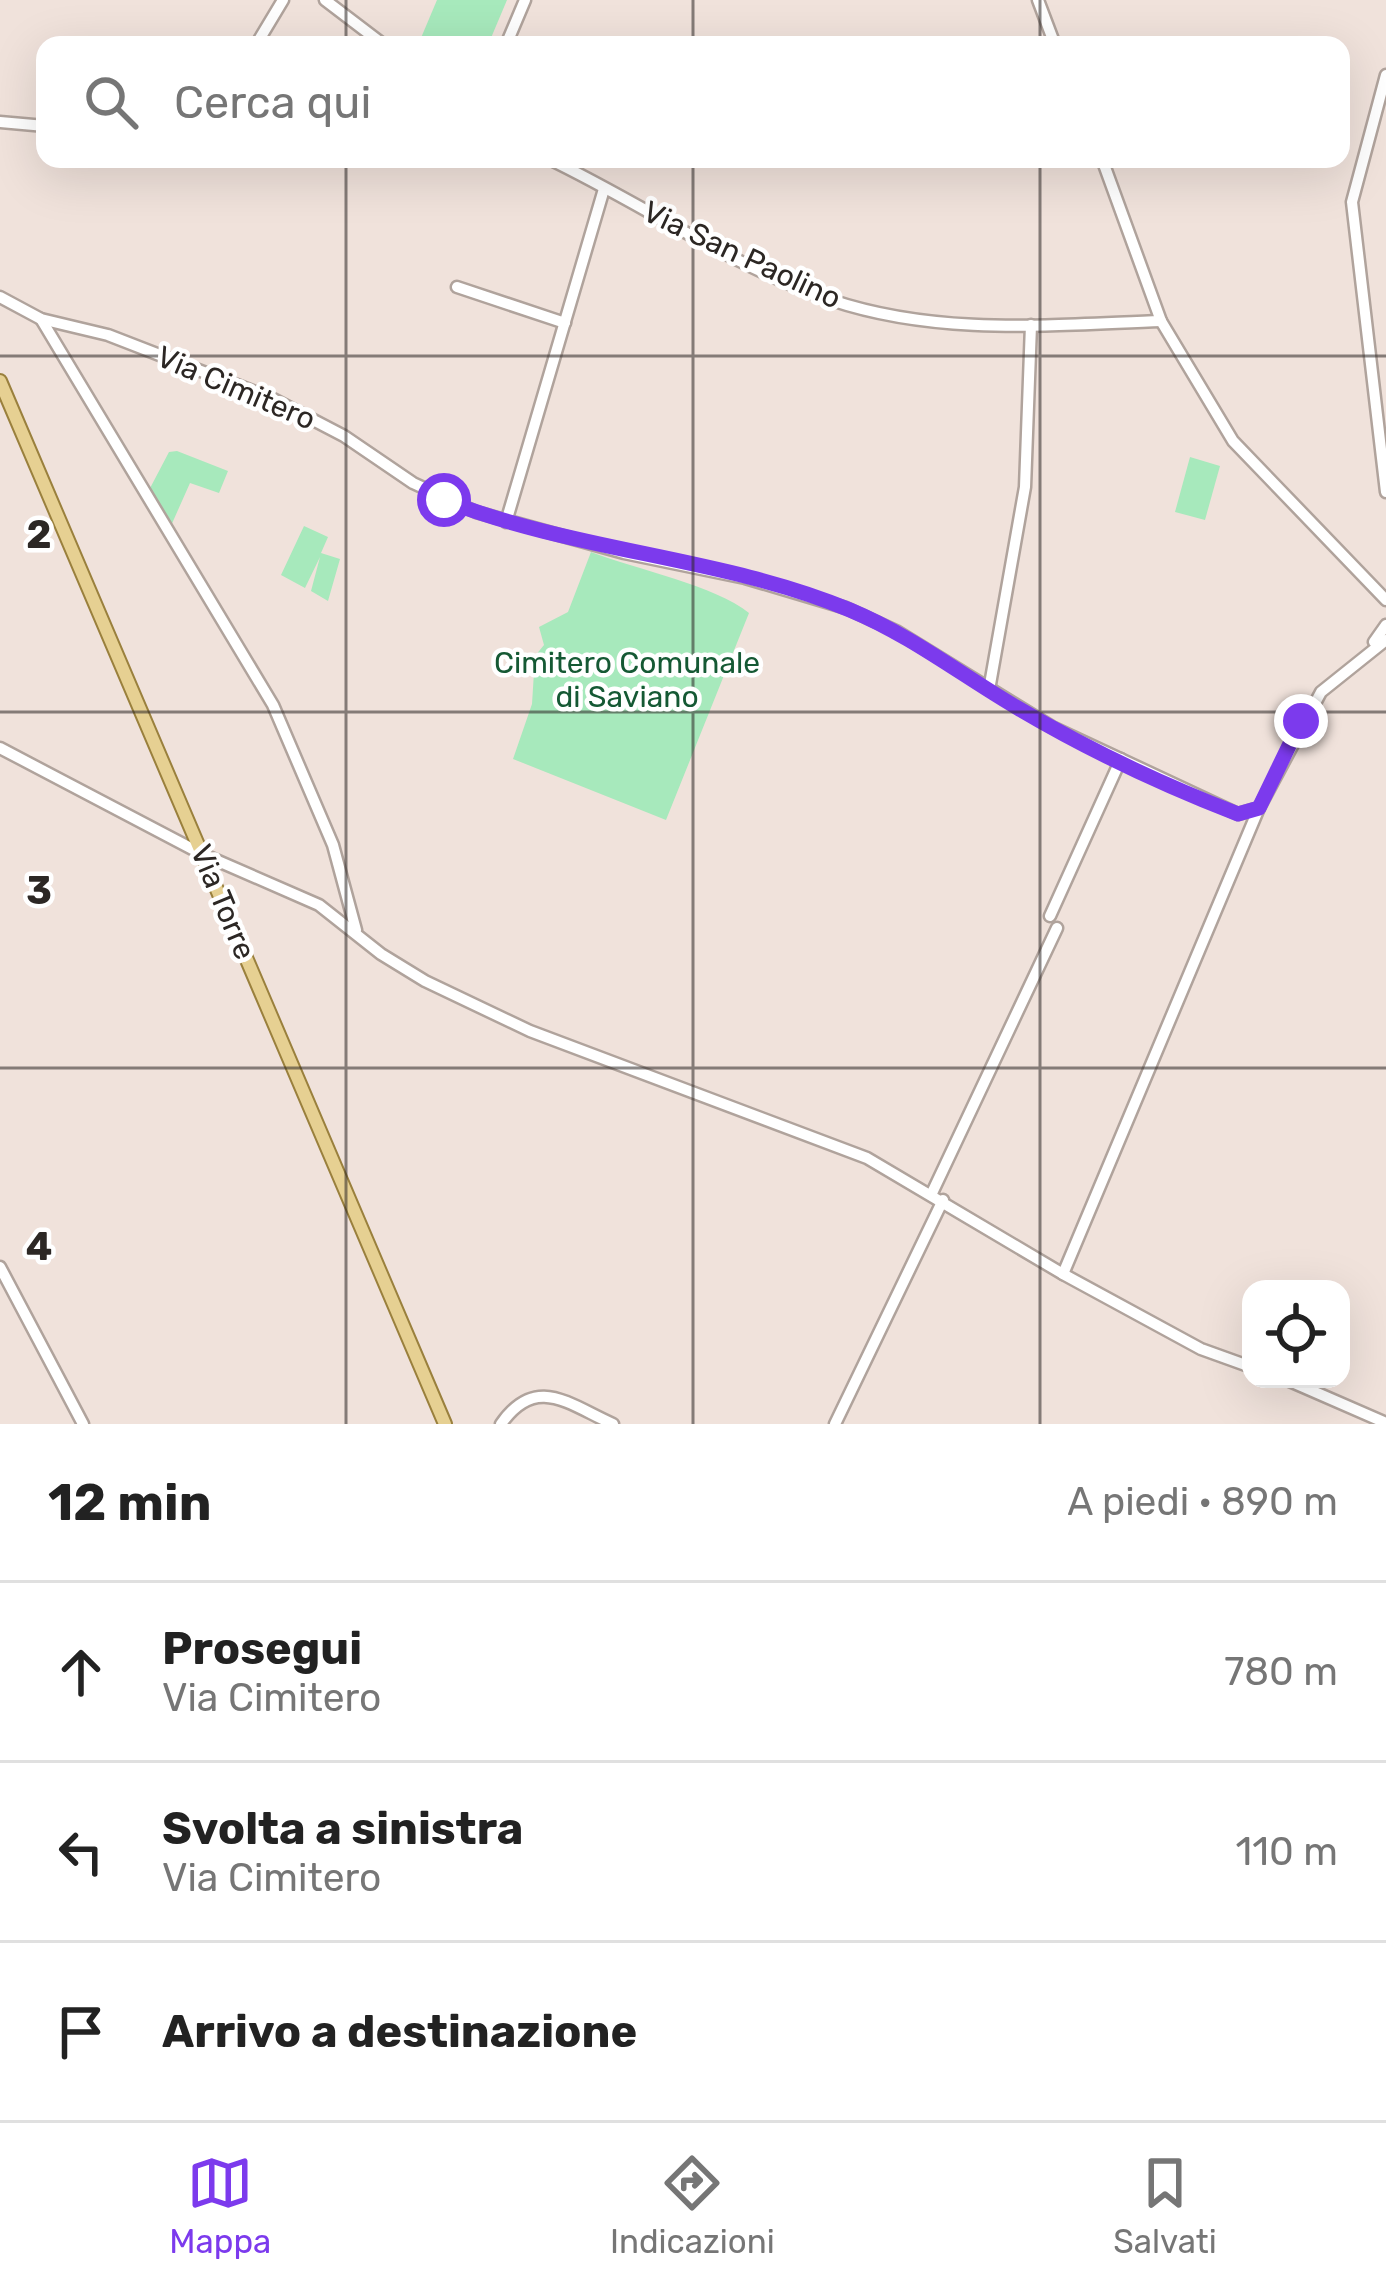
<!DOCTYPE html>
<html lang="it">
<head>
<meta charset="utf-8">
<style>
	body { margin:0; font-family:Rubik,sans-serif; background:#f2f2f2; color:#222 }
	.controls { position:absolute; right:36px; bottom:36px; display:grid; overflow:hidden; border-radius:24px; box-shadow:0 12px 48px #0002 }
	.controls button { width:108px; height:108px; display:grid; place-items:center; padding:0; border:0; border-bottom:3px solid #e0e0e0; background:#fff; color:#222; font:60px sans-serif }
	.stop { position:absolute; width:36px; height:36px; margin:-27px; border:9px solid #7c3aed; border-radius:50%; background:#fff }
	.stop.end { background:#7c3aed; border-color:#fff; box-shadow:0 3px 12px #0008 }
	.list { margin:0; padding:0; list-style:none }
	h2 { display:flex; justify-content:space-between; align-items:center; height:156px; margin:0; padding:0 48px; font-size:51px }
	h2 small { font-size:39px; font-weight:400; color:#767676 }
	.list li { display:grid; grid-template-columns:78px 1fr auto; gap:36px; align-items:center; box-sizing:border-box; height:180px; padding:0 48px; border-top:3px solid #e0e0e0 }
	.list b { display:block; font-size:45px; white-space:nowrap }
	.list p { margin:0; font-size:39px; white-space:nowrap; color:#767676 }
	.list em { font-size:39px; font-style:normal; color:#767676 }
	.icon { flex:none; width:66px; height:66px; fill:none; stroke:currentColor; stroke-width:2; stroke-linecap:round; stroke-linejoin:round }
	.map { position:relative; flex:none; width:1386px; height:1424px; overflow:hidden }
	.search { position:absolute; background:#fff; box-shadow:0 12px 48px #0002; left:36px; right:36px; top:36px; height:132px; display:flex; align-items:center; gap:30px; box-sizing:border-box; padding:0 42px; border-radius:24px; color:#767676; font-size:45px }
	.sheet { height:696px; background:#fff }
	nav { display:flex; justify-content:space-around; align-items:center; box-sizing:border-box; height:168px; border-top:3px solid #e0e0e0; background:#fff; font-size:33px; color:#767676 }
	nav a { display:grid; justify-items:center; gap:6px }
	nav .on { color:#7c3aed }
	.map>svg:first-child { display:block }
</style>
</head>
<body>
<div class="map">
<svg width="1386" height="1424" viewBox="0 0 1386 1424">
	<rect width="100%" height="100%" fill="#f0e2db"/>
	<g fill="#a7e9bc">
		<polygon points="437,0 507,0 488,45 418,45"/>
		<polygon points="177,451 228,471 219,493 190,483 170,528 148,492 169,452"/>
		<polygon points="1190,457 1220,466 1205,520 1175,512"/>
		<polygon points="304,526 328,537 321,553 340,559 328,601 311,591 320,557 305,588 281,575"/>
		<path d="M 591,552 C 636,569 716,586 749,613 L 666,820 L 513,759 L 532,704 L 535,656 L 544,645 L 539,627 L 568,612 Z"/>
	</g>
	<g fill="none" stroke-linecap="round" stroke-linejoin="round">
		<g stroke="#b0a39c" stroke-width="15">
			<g id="minor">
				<polyline points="325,0 384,45"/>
				<polyline points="1038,0 1055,45"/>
				<polyline points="256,45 283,0"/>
				<polyline points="506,45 525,0"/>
				<polyline points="1386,75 1352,202 1386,492"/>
				<polyline points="0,122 45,126"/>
				<polyline points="180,159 182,159"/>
				<path d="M 549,159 C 643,204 731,266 831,300 C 938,336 1050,325 1161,321"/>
				<polyline points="1102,159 1161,321 1233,441 1386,600"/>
				<polyline points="457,287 565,323"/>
				<polyline points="0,297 41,319 108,335 273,399 344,436 413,483 476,512 624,553 745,578 846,608 896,631 1052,727 1238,814 1259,808 1321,692 1386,640"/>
				<polyline points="41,319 273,705 333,845 356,930"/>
				<polyline points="506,522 604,189"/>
				<polyline points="1374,642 1386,625"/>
				<polyline points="989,690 1025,487 1031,325"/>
				<polyline points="0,748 202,854 319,905 381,954 425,981 530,1031 867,1158 1063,1274 1201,1349 1251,1367"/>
				<polyline points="1050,916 1121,759"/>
				<polyline points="932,1193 1057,928"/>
				<polyline points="0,1267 83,1424"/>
				<polyline points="1063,1274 1259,808"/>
				<polyline points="1285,1379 1386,1423"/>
				<path d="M 501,1424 C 536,1374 568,1404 613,1424"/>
				<polyline points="835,1424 943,1200"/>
			</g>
		</g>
		<g stroke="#9a803d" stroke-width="16">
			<polyline id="major" points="0,381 445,1424"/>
		</g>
		<use href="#minor" stroke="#fff" stroke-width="10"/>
		<use href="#major" stroke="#e6d092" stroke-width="12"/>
	</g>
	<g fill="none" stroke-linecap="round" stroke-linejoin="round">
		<path stroke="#7c3aed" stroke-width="15" d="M 444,500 C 576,552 724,557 850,610 C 910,635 960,674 1016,707 C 1085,748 1163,785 1238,814 L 1259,808 L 1301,721"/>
	</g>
	<path fill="none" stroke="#2c2724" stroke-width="3" stroke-opacity="0.55" d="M 346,0 L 346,45M 693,0 L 693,45M 1040,0 L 1040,45M 346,159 L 346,1424M 693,159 L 693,1424M 1040,159 L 1040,1424M 0,356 L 1386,356M 0,712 L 1386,712M 0,1068 L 1386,1068"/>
	<g text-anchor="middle" stroke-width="9" stroke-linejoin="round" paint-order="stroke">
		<g font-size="30" fill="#2c2724" stroke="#fff">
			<text transform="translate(742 255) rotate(25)" y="10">Via San Paolino</text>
			<text transform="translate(236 388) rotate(23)" y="10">Via Cimitero</text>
			<text transform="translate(223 902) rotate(67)" y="10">Via Torre</text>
		</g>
		<g font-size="30" fill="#155934" stroke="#fff">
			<text x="627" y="673">Cimitero Comunale<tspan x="627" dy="34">di Saviano</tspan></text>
		</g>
	</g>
	<g font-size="39" text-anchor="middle" font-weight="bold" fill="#2c2724" stroke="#fff" stroke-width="9" stroke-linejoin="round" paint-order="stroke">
		<text x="39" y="548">2</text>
		<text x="39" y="904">3</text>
		<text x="39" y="1260">4</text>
	</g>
</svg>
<div class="controls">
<button><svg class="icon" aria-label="locate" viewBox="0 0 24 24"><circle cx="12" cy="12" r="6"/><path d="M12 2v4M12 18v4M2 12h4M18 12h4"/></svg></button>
</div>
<div class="stop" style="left:444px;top:500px"></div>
<div class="stop end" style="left:1301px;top:721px"></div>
<div class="search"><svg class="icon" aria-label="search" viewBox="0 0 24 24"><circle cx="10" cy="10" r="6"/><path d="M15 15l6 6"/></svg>Cerca qui</div>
</div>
<section class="sheet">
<h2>12 min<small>A piedi · 890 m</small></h2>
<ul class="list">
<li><svg class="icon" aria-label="ahead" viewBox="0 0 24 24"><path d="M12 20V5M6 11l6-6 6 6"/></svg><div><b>Prosegui</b><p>Via Cimitero</p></div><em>780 m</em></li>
<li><svg class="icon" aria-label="left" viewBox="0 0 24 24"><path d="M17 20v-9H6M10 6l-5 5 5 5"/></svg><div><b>Svolta a sinistra</b><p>Via Cimitero</p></div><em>110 m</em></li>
<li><svg class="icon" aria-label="arrive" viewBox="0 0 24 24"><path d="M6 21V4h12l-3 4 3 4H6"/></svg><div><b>Arrivo a destinazione</b></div></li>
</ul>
</section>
<nav>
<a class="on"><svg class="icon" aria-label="map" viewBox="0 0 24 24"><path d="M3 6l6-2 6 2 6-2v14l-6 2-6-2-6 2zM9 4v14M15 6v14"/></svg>Mappa</a>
<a><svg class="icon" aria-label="directions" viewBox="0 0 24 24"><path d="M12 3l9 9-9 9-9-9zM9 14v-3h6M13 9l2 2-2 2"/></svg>Indicazioni</a>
<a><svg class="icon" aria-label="saved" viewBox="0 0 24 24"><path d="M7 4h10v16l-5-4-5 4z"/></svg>Salvati</a>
</nav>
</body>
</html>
